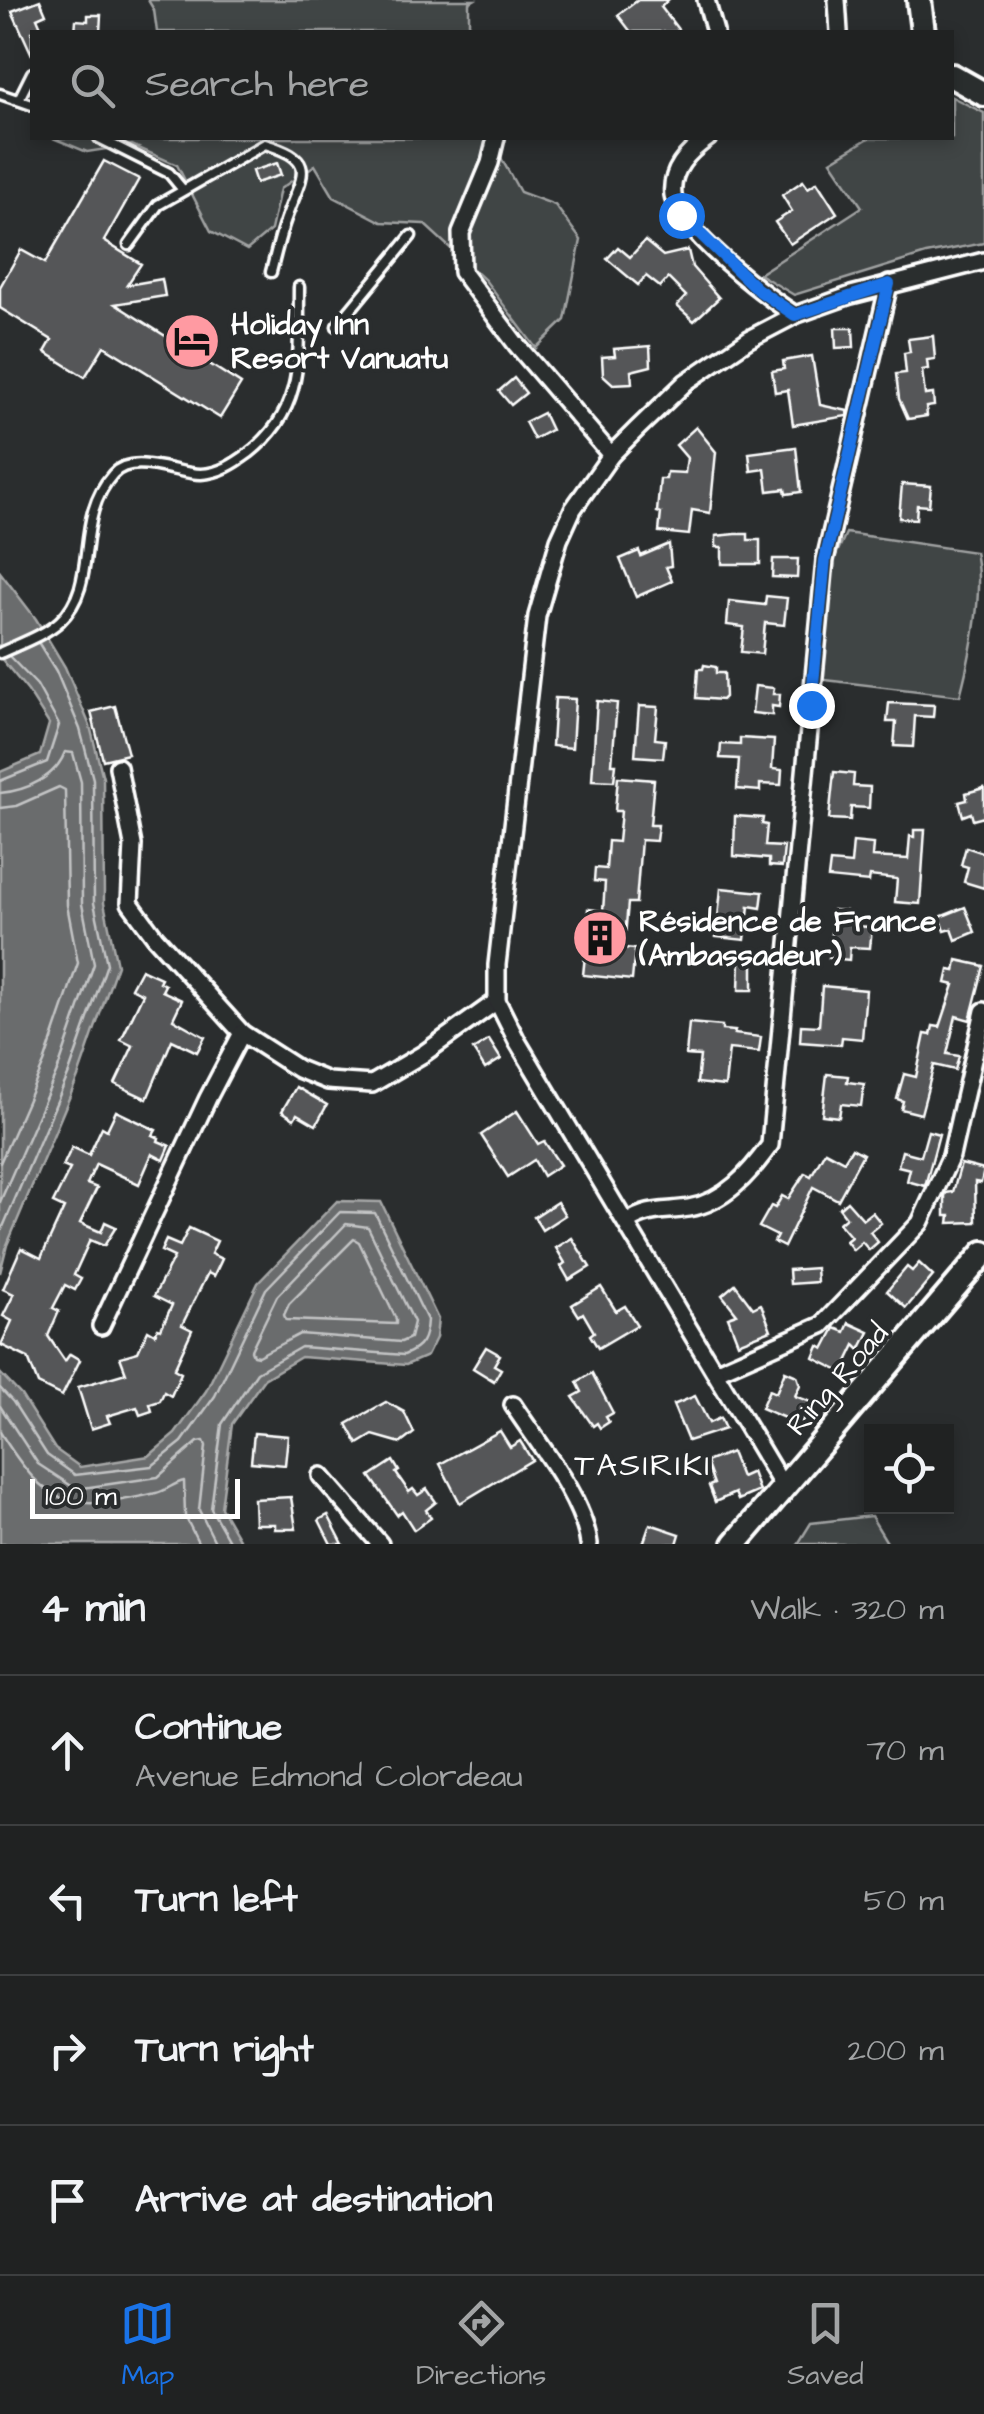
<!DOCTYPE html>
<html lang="en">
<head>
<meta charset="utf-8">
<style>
	body { margin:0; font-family:"Architects Daughter",sans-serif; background:#282a2a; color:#f1f3f6 }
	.controls { position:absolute; right:30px; bottom:30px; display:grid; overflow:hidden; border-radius:0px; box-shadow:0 5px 15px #0003 }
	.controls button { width:90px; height:90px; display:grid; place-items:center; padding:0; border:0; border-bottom:2px solid #3d3f40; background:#202222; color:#f1f3f6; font:50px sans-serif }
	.scale { position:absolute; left:30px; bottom:25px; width:210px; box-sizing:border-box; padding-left:10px; border:5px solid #fff; border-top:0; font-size:28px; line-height:35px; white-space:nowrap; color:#fff; -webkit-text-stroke:8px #2a2d2e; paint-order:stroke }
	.stop { position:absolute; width:30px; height:30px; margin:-22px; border:8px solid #1a73e8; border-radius:50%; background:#fff }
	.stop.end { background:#1a73e8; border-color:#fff; box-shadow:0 2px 10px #0008 }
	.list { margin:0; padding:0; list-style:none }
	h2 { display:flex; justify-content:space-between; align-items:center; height:130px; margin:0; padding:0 40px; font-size:42px }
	h2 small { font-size:32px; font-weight:400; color:#a2a4a5 }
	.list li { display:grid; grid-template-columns:65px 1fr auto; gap:30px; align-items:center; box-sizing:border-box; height:150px; padding:0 40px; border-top:2px solid #3d3f40 }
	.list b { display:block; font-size:38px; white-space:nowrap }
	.list p { margin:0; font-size:32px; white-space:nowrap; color:#a2a4a5 }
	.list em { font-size:32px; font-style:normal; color:#a2a4a5 }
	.icon { flex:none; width:55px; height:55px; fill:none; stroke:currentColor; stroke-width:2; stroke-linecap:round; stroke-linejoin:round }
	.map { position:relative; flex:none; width:984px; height:1544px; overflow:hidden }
	.search { position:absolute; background:#202222; box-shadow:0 5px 15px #0003; left:30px; right:30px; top:30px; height:110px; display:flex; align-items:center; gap:25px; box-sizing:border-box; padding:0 35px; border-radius:0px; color:#a2a4a5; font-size:38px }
	.sheet { height:730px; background:#202222 }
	nav { display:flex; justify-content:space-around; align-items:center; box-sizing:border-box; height:140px; border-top:2px solid #3d3f40; background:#202222; font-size:28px; color:#a2a4a5 }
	nav a { display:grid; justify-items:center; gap:5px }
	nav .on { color:#1a73e8 }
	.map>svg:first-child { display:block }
</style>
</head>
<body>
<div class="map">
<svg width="984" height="1544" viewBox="0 0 984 1544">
	<rect width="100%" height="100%" fill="#2a2d2e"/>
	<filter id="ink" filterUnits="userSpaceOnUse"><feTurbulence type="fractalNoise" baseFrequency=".01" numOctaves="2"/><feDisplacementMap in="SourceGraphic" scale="20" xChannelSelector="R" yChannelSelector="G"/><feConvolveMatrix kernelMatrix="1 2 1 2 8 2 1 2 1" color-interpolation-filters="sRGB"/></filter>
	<g filter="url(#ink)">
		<g fill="#414445" stroke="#a0a2a2" stroke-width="2.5">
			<polygon points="148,0 474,0 469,3 469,32 157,32 154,10"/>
			<polygon points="952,97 984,113 984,243 926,254 794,295 759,274 862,207 831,161 869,138 952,138"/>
			<polygon points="53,138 490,138 520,192 555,205 581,240 565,320 536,348 485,280 424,224 382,222 334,197 315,165 280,189 271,230 247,250 211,231 177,165 132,145 87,152"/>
			<path d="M 846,533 L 975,552 C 984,592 971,654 960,696 L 816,679 L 833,562 Z"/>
			<polygon points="871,1516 888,1544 798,1544 811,1523"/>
		</g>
		<g fill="#6a6c6d" stroke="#a6a7a7" stroke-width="2.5">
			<polygon points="0,572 36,619 65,667 90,726 103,778 104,903 117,965 78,1077 7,1245 0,1273 0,772 40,755 49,724 28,691 0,657"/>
			<polygon points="337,1201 381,1202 438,1319 436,1338 427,1356 406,1365 301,1357 264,1379 232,1424 221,1508 242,1544 0,1544 0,1373 21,1395 55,1449 80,1467 149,1456 175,1434 206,1391 258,1283"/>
		</g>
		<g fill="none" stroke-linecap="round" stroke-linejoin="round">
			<g stroke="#c3c4c5" stroke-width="2.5">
				<polyline points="0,781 47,762 59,725 37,685 9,656"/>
				<path d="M 0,793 C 26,791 56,777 65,752 L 73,753 L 81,782 L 82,904 L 94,964 L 58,1069 L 0,1202"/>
				<polyline points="0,808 16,806 59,787 65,790 67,905 78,963 44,1063 0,1163"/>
				<polygon points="346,1224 368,1227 414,1322 410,1338 401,1342 300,1334 258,1356 253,1355 251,1350 277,1296"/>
				<polyline points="0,1234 69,1073 107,964 94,903 93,779 80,729 56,671 38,642"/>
				<polygon points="354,1239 359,1242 396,1319 396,1324 286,1320 284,1315 289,1304"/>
				<path d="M 0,1388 L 13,1402 L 47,1455 L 75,1475 L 152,1466 L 182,1442 L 215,1396 L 266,1289 L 340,1212 L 375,1213 L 427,1320 C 426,1339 422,1348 404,1355 L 301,1347 L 257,1372 L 222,1424 L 211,1509 L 231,1544"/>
				<polyline points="0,1406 38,1464 76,1489 158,1477 198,1442 204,1441 206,1446 199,1510 216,1544"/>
				<path d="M 0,1432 C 48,1509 69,1513 156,1493 C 166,1491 174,1483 184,1481 L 185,1516 L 199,1544"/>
			</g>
		</g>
		<g fill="#555758" stroke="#fff" stroke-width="2.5">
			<polygon points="40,0 46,14 37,18 43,32 32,32 32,55 12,11"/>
			<polygon points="638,0 668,0 661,7 680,32 631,32 618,15"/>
			<polygon points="88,15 101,15 100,32 75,32 76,20 88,21"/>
			<polygon points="104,161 139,179 104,241 141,264 127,285 162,279 165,296 115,304 241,384 220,418 104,346 85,377 45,352 52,340 0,308 0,287 21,250 45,263"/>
			<polygon points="277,163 281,175 256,183 252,171"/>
			<polygon points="803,181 808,188 817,182 837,213 790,244 775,222 792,211 782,195"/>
			<polygon points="645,241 663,256 688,250 692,267 719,298 694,321 677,306 686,296 668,278 660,287 646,276 638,285 607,259 618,247 630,257"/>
			<polygon points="835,328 853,328 854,347 836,348"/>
			<polygon points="933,336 935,359 927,360 928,369 922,370 925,395 933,394 934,406 926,407 927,416 908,419 899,399 896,374 906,373 904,353 910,352 908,339"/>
			<polygon points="650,346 651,366 631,371 632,383 613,384 603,375 602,357 615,356 614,349"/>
			<polygon points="812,356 820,405 848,411 847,416 793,425 788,390 775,392 772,371 784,369 783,361"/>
			<polygon points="514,378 526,393 511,405 499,391"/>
			<polygon points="543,413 551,430 534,439 525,422"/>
			<polygon points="696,427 716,452 710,513 692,510 689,535 659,532 661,513 657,512 660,479 666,479 667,472 685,473 687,458 676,445"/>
			<polygon points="796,447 801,492 786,494 785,489 768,491 765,469 751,471 749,453"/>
			<polygon points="902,484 931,486 929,506 917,505 916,519 899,518"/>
			<polygon points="736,534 748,534 748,540 760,540 760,564 722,564 722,547 716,547 716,536"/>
			<polygon points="669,544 671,566 666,567 672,581 636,597 620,559 639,551 641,556"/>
			<polygon points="773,559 798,559 797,578 772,577"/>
			<polygon points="766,596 787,598 784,625 765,623 762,654 741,652 744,627 727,625 729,601 765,605"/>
			<polygon points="704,665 716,667 716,673 724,673 725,697 722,700 696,698 698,669 703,669"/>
			<polygon points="755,686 774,688 773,694 780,694 779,707 772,706 772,715 752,713"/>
			<polygon points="555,698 575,699 572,748 552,746"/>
			<polygon points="597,701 617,703 612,764 616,764 614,781 592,780"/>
			<polygon points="889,703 934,705 933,717 915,716 913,747 894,746 896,722 887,722"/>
			<polygon points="115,706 128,754 103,760 91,712"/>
			<polygon points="639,706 658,707 655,739 665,740 663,758 635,756"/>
			<polygon points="740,738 774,740 772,769 782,770 781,785 760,784 760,791 737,789 739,759 720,758 721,744 740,745"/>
			<polygon points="834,772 854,774 853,786 870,787 869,808 851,807 850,820 829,819"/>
			<polygon points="618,777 654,780 650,825 658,825 656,841 641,840 636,903 628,903 624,948 635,949 632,980 583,975 586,946 578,946 581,921 587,922 588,909 603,911 605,882 594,881 595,868 606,869 608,841 618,842 621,811 615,811"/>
			<polygon points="984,788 984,817 973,820 971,813 963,816 959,802 967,800 966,793"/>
			<polygon points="735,816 763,818 762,824 767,825 765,846 784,847 782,867 769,866 769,859 734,856"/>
			<polygon points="914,830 925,830 920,904 895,902 897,879 870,876 869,882 828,878 830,862 851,864 853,842 873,844 872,857 908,859 910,836 914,837"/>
			<polygon points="966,847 984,853 984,888 964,882 968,867 961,865"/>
			<polygon points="721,888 763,892 761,908 749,906 745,940 716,937"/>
			<polygon points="965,907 975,932 956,940 952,929 945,931 940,917"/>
			<polygon points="833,910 846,911 845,922 852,922 852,926 872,927 870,948 850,947 849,960 829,958"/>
			<polygon points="740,959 753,959 753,990 739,990"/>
			<polygon points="957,960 984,966 970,1020 956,1016 947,1054 959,1056 955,1070 934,1065 921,1114 901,1109 903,1101 897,1099 904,1074 916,1077 925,1034 931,1035 933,1026 940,1027 954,985 946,983 949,970 955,971"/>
			<polygon points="141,969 161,978 159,982 165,985 162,991 182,1000 173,1019 205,1037 197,1052 172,1040 147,1099 115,1084 133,1046 121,1040 143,994 131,988"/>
			<polygon points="822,986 866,990 862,1039 842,1037 841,1045 800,1042 801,1025 819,1026"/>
			<polygon points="689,1023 722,1026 722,1030 735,1031 734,1034 761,1037 759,1052 729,1049 725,1086 697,1083 700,1056 686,1055"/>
			<polygon points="489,1040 501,1059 485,1069 473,1050"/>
			<polygon points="827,1074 848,1076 847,1082 864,1084 861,1106 841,1104 839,1117 822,1115"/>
			<polygon points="296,1087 327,1105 316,1125 297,1114 294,1119 282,1111"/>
			<polygon points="116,1111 156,1130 153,1135 159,1138 158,1141 170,1146 164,1160 152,1154 139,1184 96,1164 87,1184 97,1188 80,1223 101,1232 105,1222 116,1227 104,1246 90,1240 74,1275 81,1279 75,1290 65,1285 53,1308 59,1311 48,1336 65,1361 70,1354 80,1360 62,1396 38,1384 28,1358 1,1345 12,1321 3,1316 14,1294 3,1289 21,1248 41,1258 64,1208 53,1203 70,1169 63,1166 72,1147 89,1155 102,1127 107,1130"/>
			<polygon points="517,1111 538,1144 544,1141 560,1165 543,1176 534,1160 508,1177 481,1135"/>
			<polygon points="928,1131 939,1134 925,1186 907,1181 910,1169 898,1166 902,1151 921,1156"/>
			<polygon points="852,1148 863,1154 838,1200 813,1187 784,1247 774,1242 777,1236 759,1227 771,1206 775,1208 782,1196 788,1199 805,1173 811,1176 825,1151 844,1161"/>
			<polygon points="961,1164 984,1170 981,1183 975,1182 976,1222 949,1223 950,1216 945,1216 945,1196 946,1193 953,1192"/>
			<polygon points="847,1201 863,1219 872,1212 881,1223 870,1232 878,1242 869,1250 862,1242 853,1250 846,1241 851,1237 839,1223 846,1217 839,1208"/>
			<polygon points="557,1202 565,1215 542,1230 534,1217"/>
			<polygon points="189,1228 217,1241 211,1254 222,1259 214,1276 208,1273 182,1325 192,1330 174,1369 181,1373 171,1396 164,1392 160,1401 150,1404 152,1411 140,1415 137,1407 107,1416 110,1423 91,1429 78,1387 126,1373 120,1357 138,1352 148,1330 155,1334 158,1328 161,1329 172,1305 154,1296 174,1257 161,1251 166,1240 180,1246"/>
			<polygon points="572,1238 590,1267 569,1280 561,1266 565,1263 556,1248"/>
			<polygon points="919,1263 933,1276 906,1308 887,1291 907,1267 912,1271"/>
			<polygon points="816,1268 817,1282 790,1284 789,1270"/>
			<polygon points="735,1284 753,1308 761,1304 771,1330 738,1343 728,1317 737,1314 722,1295"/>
			<polygon points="601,1287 616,1311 625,1306 637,1325 598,1348 590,1335 594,1332 583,1313 579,1316 572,1305"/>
			<polygon points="849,1323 869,1332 860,1350 855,1345 842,1372 814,1358 819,1346 824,1349 835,1328 845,1332"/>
			<polygon points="486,1347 500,1355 494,1365 501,1369 494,1381 473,1368"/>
			<polygon points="785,1371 797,1376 800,1385 795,1396 811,1402 801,1425 761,1408 769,1390 776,1393"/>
			<polygon points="592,1373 613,1413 606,1417 609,1422 600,1428 597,1423 593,1426 573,1397 582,1392 577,1382"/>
			<polygon points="695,1396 709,1423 720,1418 725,1429 688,1441 673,1405"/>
			<polygon points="386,1402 404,1412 414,1433 401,1443 373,1435 358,1444 347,1424"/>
			<polygon points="500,1431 510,1447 520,1441 532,1460 460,1503 440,1464"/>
			<polygon points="254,1433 288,1436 285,1465 251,1462"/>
			<polygon points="731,1452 741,1477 752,1472 759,1491 738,1500 735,1493 715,1502 709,1486 714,1484 706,1462"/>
			<polygon points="393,1461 399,1471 396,1473 409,1492 413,1489 418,1495 427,1489 436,1502 426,1510 431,1518 414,1530 402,1511 397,1515 370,1476"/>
			<polygon points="291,1497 296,1529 275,1529 275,1524 255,1524 254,1499"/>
			<polygon points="328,1515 343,1544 331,1544 319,1520"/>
			<polygon points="650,1524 680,1534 677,1544 643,1544"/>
		</g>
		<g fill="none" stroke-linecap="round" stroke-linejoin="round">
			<g stroke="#fff" stroke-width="15">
				<g id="lane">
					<polyline points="0,94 32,105"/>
					<polyline points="19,99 32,73"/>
					<polyline points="99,138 169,173 183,190"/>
					<path d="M 129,245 L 158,205 L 265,144 C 320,160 301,176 287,216 C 280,234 276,253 271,272"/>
					<polyline points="337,326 411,236"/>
					<path d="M 0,653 C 19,644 45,635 60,621 C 101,582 72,520 113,474 C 133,452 176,474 201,474 C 220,473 234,464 249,453 C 307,408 298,353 299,287"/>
				</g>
			</g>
			<g stroke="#fff" stroke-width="22">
				<g id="street">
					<polyline points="706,0 715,32"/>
					<polyline points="837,0 839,32"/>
					<polyline points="496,138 490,163 461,233 462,272 516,344 611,455"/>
					<path d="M 708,138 C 689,151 670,170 673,195 C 677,229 766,296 795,315"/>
					<polyline points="118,767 133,845 130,903 155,937 242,1033 298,1069 328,1081 372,1084 423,1054 497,1001"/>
					<path d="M 628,1222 C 649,1208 665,1212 689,1208 C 725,1202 750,1173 770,1145 L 825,560 L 889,284"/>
					<polyline points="101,1326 208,1098 242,1033"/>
					<polyline points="717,1371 822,1325 920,1223 951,1156 984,1011"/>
					<path d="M 513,1405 C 539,1445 583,1498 589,1544"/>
					<polyline points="321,1476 380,1544"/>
					<polyline points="784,1488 517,1041 497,1001 497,965 537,616 559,540 573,509 611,455 637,429 686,382 749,339 795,315 851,295 984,261"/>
				</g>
			</g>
			<g stroke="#fff" stroke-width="30">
				<g id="secondary">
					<polyline points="919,0 923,32"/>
					<polyline points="952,76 984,94"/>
					<polyline points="735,1544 984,1253"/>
				</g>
			</g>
			<use href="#lane" stroke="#2a2d2e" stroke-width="8"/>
			<use href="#street" stroke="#2a2d2e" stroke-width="15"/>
			<use href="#secondary" stroke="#2a2d2e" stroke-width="22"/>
		</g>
	</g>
	<g fill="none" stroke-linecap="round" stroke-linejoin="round" filter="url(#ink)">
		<polyline stroke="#1a73e8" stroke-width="12" points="681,215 757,289 795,315 889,284 825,560 811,705"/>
	</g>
	<defs>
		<g id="hotel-disc" transform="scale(2.875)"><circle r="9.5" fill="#ff9aa2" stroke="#2a2d2e"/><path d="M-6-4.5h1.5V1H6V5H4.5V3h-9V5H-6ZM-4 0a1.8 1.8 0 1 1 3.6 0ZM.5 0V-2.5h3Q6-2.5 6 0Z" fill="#111"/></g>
		<g id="building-disc" transform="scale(2.875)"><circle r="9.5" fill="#ff9aa2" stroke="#2a2d2e"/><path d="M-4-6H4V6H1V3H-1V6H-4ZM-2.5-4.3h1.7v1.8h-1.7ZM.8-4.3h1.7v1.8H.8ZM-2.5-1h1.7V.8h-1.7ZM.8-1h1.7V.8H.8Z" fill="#111"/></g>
	</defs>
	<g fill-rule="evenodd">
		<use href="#hotel-disc" x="192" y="341"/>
		<use href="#building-disc" x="600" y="938"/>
	</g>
	<g text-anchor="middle" stroke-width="8" stroke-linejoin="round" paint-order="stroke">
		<g font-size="30" font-weight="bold" fill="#fff" stroke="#2a2d2e" text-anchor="start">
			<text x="231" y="334">Holiday Inn<tspan x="231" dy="34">Resort Vanuatu</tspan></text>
			<text x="639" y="931">Résidence de France<tspan x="639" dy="34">(Ambassadeur)</tspan></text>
		</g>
		<g font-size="30" fill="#fff" stroke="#2a2d2e">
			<text transform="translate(837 1379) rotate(-49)" y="10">Ring Road</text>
		</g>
		<g font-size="32" letter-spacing="2.5" fill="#fff" stroke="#2a2d2e">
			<text x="643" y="1475">TASIRIKI</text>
		</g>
	</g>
</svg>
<div class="controls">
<button><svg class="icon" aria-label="locate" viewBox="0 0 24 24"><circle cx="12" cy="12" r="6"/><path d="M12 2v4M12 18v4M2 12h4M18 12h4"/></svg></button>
</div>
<div class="scale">100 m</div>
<div class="stop" style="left:681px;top:215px"></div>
<div class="stop end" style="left:811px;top:705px"></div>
<div class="search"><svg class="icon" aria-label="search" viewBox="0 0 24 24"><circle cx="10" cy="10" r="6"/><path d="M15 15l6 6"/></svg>Search here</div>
</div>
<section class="sheet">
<h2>4 min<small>Walk · 320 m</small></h2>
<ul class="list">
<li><svg class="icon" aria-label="ahead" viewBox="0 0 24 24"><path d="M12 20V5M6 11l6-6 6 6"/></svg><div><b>Continue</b><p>Avenue Edmond Colordeau</p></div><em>70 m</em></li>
<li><svg class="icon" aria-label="left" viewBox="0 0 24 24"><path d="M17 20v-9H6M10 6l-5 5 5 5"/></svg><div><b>Turn left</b></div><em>50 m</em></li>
<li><svg class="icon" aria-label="right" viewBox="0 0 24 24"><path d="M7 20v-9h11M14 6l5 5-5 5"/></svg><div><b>Turn right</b></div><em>200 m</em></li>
<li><svg class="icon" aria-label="arrive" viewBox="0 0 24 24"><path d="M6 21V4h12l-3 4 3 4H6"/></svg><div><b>Arrive at destination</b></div></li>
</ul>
</section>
<nav>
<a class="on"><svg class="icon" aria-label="map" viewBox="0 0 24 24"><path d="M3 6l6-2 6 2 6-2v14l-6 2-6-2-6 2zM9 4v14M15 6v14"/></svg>Map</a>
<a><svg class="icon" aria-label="directions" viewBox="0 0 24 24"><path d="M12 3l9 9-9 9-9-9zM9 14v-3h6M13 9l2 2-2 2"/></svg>Directions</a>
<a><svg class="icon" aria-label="saved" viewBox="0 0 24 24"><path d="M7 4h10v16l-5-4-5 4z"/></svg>Saved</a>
</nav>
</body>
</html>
